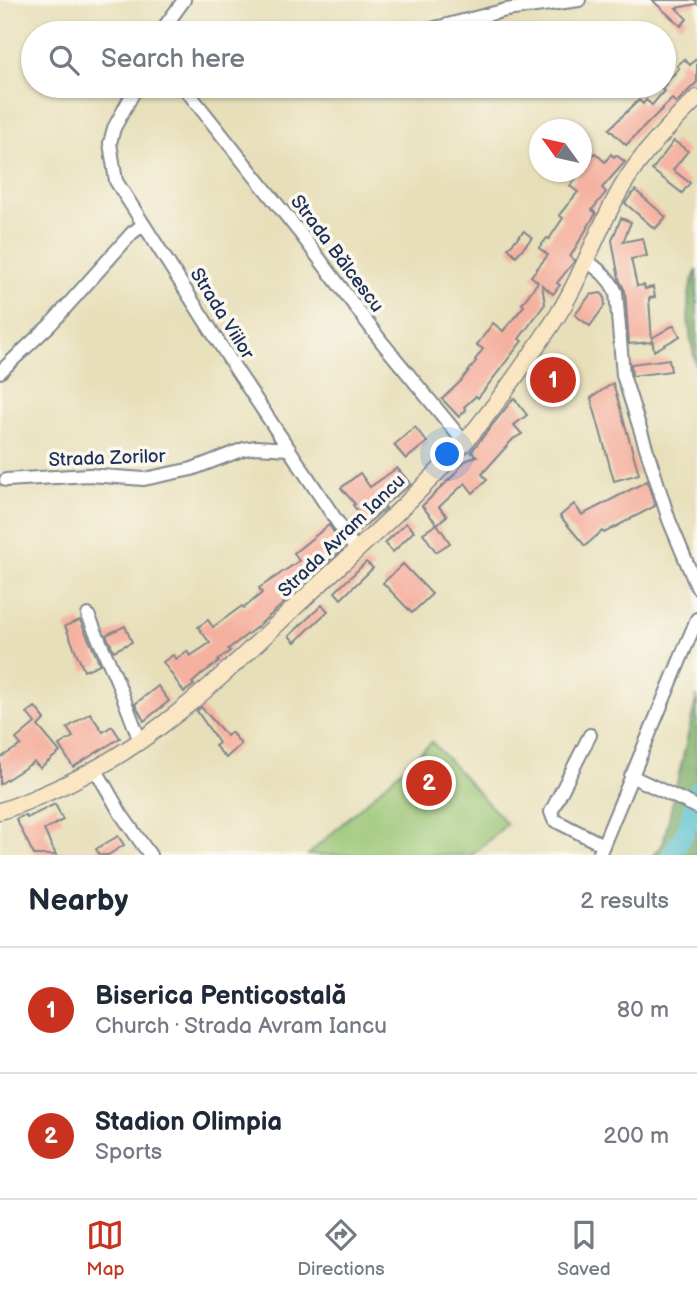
<!DOCTYPE html>
<html lang="en">
<head>
<meta charset="utf-8">
<style>
	body { margin:0; font-family:"Balsamiq Sans",sans-serif; background:#f2f2f3; color:#1f2937 }
	.compass { position:absolute; left:529px; top:119px; width:63px; height:63px; border-radius:50%; background:#fff; box-shadow:0 2px 5px #0004; rotate:303deg }
	.you { position:absolute; left:448px; top:455px; width:24px; height:24px; margin:-18px; border:5px solid #fff; border-radius:50%; background:#1a73e8; box-shadow:0 0 0 10px #1a73e833 }
	.badge { display:grid; place-items:center; width:46px; height:46px; border-radius:50%; background:#c8321e; color:#fff; font-size:23px; font-weight:700 }
	.pin { position:absolute; translate:-50% -50%; border:4px solid #fff; box-shadow:0 2px 7px #0006 }
	.list { margin:0; padding:0; list-style:none }
	h2 { display:flex; justify-content:space-between; align-items:center; height:91px; margin:0; padding:0 28px; font-size:30px }
	h2 small { font-size:23px; font-weight:400; color:#747a83 }
	.list li { display:grid; grid-template-columns:46px 1fr auto; gap:21px; align-items:center; box-sizing:border-box; height:126px; padding:0 28px; border-top:2px solid #e0e1e3 }
	.list b { display:block; font-size:26px; white-space:nowrap }
	.list p { margin:0; font-size:23px; white-space:nowrap; color:#747a83 }
	.list em { font-size:23px; font-style:normal; color:#747a83 }
	.icon { flex:none; width:38px; height:38px; fill:none; stroke:currentColor; stroke-width:2; stroke-linecap:round; stroke-linejoin:round }
	.map { position:relative; flex:none; width:697px; height:855px; overflow:hidden }
	.search { position:absolute; background:#fff; box-shadow:0 2px 5px #0004; left:21px; right:21px; top:21px; height:77px; display:flex; align-items:center; gap:18px; box-sizing:border-box; padding:0 24px; border-radius:38px; color:#747a83; font-size:26px }
	.sheet { height:343px; background:#fff }
	nav { display:flex; justify-content:space-around; align-items:center; box-sizing:border-box; height:98px; border-top:2px solid #e0e1e3; background:#fff; font-size:19px; color:#747a83 }
	nav a { display:grid; justify-items:center; gap:4px }
	nav .on { color:#c8321e }
	.map>svg:first-child { display:block }
</style>
</head>
<body>
<div class="map">
<svg width="697" height="855" viewBox="0 0 697 855">
	<rect width="100%" height="100%" fill="#fbf7ec"/>
	<filter id="ink" filterUnits="userSpaceOnUse"><feTurbulence type="fractalNoise" baseFrequency=".0143" numOctaves="2"/><feDisplacementMap in="SourceGraphic" scale="14" xChannelSelector="R" yChannelSelector="G"/><feConvolveMatrix kernelMatrix="1 2 1 2 8 2 1 2 1" color-interpolation-filters="sRGB"/></filter>
	<filter id="wash" filterUnits="userSpaceOnUse"><feTurbulence type="fractalNoise" baseFrequency=".00686" numOctaves="4" result="noise"/><feDisplacementMap in="SourceGraphic" scale="28" xChannelSelector="R" yChannelSelector="G"/><feGaussianBlur stdDeviation="1.57" result="paint"/><feColorMatrix in="noise" values="0 0 0 0 0 0 0 0 0 0 0 0 0 0 0 0 0 1.4 0 .05"/><feComposite in="paint" operator="in"/></filter>
	<g filter="url(#wash)">
		<rect width="100%" height="100%" fill="#e7dfb9"/>
		<polygon fill="#97c472" stroke="#597a68" stroke-width="2" points="432,742 507,824 472,855 308,855"/>
		<g fill="#79aa64" stroke="#4a6c61" stroke-width="2">
			<path d="M 697,270 L 697,372 C 691,339 680,301 697,270 Z"/>
			<polygon points="697,696 697,855 654,855 663,844"/>
		</g>
		<g fill="none" stroke-linecap="round" stroke-linejoin="round">
			<polyline stroke="#54bfcf" stroke-width="19" points="671,855 686,831 697,791"/>
		</g>
		<g id="blocks">
			<g fill="#f5b1a0">
				<polygon points="652,0 696,0 697,4 676,8 687,19 681,26"/>
				<polygon points="697,58 697,82 676,103 672,99 626,145 609,129 639,100 643,104 646,100 652,105 664,91 660,87 664,86 679,68 677,66 684,59 690,65"/>
				<polygon points="674,141 688,151 673,170 690,183 682,193 652,170"/>
				<polygon points="582,146 592,155 595,153 605,162 611,154 614,157 616,155 625,162 602,188 606,192 592,210 596,213 570,257 575,260 573,263 557,283 560,285 553,294 542,285 545,304 519,339 522,341 478,398 476,396 464,407 466,410 459,417 442,399 461,381 476,361 475,360 483,349 477,345 493,323 503,331 524,306 522,304 538,282 531,276 548,255 539,248 547,238 549,239 563,218 559,215 578,192 570,186 585,165 582,162"/>
				<polygon points="635,190 666,217 655,229 625,203"/>
				<polygon points="621,218 631,222 623,242 643,238 647,256 631,259 637,286 644,285 645,289 653,287 655,297 649,298 652,342 629,344 625,291 619,279 612,240"/>
				<polygon points="524,231 532,238 516,256 508,248"/>
				<polygon points="601,293 604,296 605,305 590,326 575,315 590,295"/>
				<polygon points="674,325 680,336 654,351 652,338"/>
				<polygon points="669,359 671,371 632,376 631,364"/>
				<polygon points="546,362 572,382 560,398 534,378"/>
				<polygon points="613,383 639,474 614,481 591,398"/>
				<polygon points="514,398 527,415 514,425 522,434 513,439 482,474 487,480 473,493 465,483 439,507 447,516 437,524 422,506 453,476 465,461 477,456 471,452"/>
				<polygon points="415,427 427,442 406,459 394,445"/>
				<polygon points="397,468 411,484 384,505 386,508 357,532 349,522 360,514 353,505 355,504 341,488 360,473 370,487"/>
				<polygon points="647,481 655,506 604,533 602,531 585,546 560,516 574,504 582,515"/>
				<polygon points="406,523 414,531 393,552 385,543"/>
				<polygon points="437,524 450,543 436,552 423,533"/>
				<polygon points="329,525 342,544 342,550 325,564 321,558 301,572 307,581 283,600 285,602 257,627 228,649 230,651 218,660 219,662 203,673 192,683 194,685 184,692 163,662 173,655 176,659 187,651 190,656 210,643 198,627 208,620 213,627 242,606 244,608 262,593 259,588 299,561 294,553"/>
				<polygon points="366,562 373,568 341,599 335,592"/>
				<polygon points="403,564 432,594 412,613 383,583"/>
				<polygon points="322,605 328,611 295,642 289,636"/>
				<polygon points="80,620 100,664 84,671 65,626"/>
				<polygon points="125,626 132,642 114,651 106,635"/>
				<polygon points="158,686 169,701 144,721 135,704"/>
				<polygon points="35,707 45,719 38,726 60,752 40,768 34,762 0,784 0,758 21,745 16,739 35,723 27,713"/>
				<polygon points="201,707 227,736 231,732 241,744 226,758 215,746 219,743 197,711"/>
				<polygon points="90,713 103,732 112,726 120,738 73,767 59,745 73,737 67,728"/>
				<polygon points="55,804 63,820 44,830 56,855 34,855 16,819 25,815 27,818"/>
				<polygon points="118,836 124,845 108,855 100,855 96,849"/>
			</g>
		</g>
	</g>
	<g filter="url(#ink)">
		<use href="#blocks" fill-opacity="0" stroke="#81878c" stroke-width="2"/>
		<g fill="none" stroke-linecap="round" stroke-linejoin="round">
			<g stroke="#81878c" stroke-width="16">
				<g id="street">
					<polyline points="160,33 184,0"/>
					<polyline points="416,33 506,10 579,0"/>
					<polyline points="137,86 114,128 110,143 116,181 237,371 356,550"/>
					<polyline points="183,86 300,233 381,341 464,442"/>
					<path d="M 587,261 C 599,270 609,277 616,292 L 623,375 L 669,520 L 697,587"/>
					<polyline points="0,372 50,325 132,233 143,225"/>
					<polyline points="6,480 89,475 144,479 192,469 244,449 256,447 289,449"/>
					<polyline points="88,615 116,678 140,741"/>
					<polyline points="590,735 551,812 554,820 603,845"/>
					<polyline points="96,770 121,814 150,855"/>
					<polyline points="631,776 697,807"/>
					<polyline points="599,855 697,619"/>
				</g>
			</g>
			<g stroke="#81878c" stroke-width="19">
				<path id="secondary" d="M 0,811 C 15,807 30,800 44,794 C 144,753 221,678 297,605 C 354,552 413,501 464,443 C 496,406 525,364 552,324 C 581,281 596,231 622,187 C 641,154 670,125 697,98"/>
			</g>
			<use href="#street" stroke="#fff" stroke-width="12"/>
			<use href="#secondary" stroke="#fbe6c4" stroke-width="16"/>
		</g>
	</g>
	<g text-anchor="middle" stroke-width="7" stroke-linejoin="round" paint-order="stroke">
		<g font-size="19" fill="#1b2f5e" stroke="#fbf7ec">
			<text transform="translate(338 253) rotate(53)" y="7">Strada Bălcescu</text>
			<text transform="translate(223 313) rotate(58)" y="7">Strada Viilor</text>
			<text transform="translate(107 457) rotate(-2)" y="7">Strada Zorilor</text>
			<text transform="translate(341 535) rotate(-44)" y="7">Strada Avram Iancu</text>
		</g>
	</g>
</svg>
<svg class="compass" viewBox="-18 -18 36 36"><path d="M0-13l5 13h-10z" fill="#e53935"/><path d="M0 13l5-13h-10z" fill="#747a83"/></svg>
<div class="you"></div>
<div class="pin badge" style="left:553px;top:380px">1</div>
<div class="pin badge" style="left:429px;top:783px">2</div>
<div class="search"><svg class="icon" aria-label="search" viewBox="0 0 24 24"><circle cx="10" cy="10" r="6"/><path d="M15 15l6 6"/></svg>Search here</div>
</div>
<section class="sheet">
<h2>Nearby<small>2 results</small></h2>
<ul class="list">
<li><span class="badge">1</span><div><b>Biserica Penticostală</b><p>Church · Strada Avram Iancu</p></div><em>80 m</em></li>
<li><span class="badge">2</span><div><b>Stadion Olimpia</b><p>Sports</p></div><em>200 m</em></li>
</ul>
</section>
<nav>
<a class="on"><svg class="icon" aria-label="map" viewBox="0 0 24 24"><path d="M3 6l6-2 6 2 6-2v14l-6 2-6-2-6 2zM9 4v14M15 6v14"/></svg>Map</a>
<a><svg class="icon" aria-label="directions" viewBox="0 0 24 24"><path d="M12 3l9 9-9 9-9-9zM9 14v-3h6M13 9l2 2-2 2"/></svg>Directions</a>
<a><svg class="icon" aria-label="saved" viewBox="0 0 24 24"><path d="M7 4h10v16l-5-4-5 4z"/></svg>Saved</a>
</nav>
</body>
</html>
